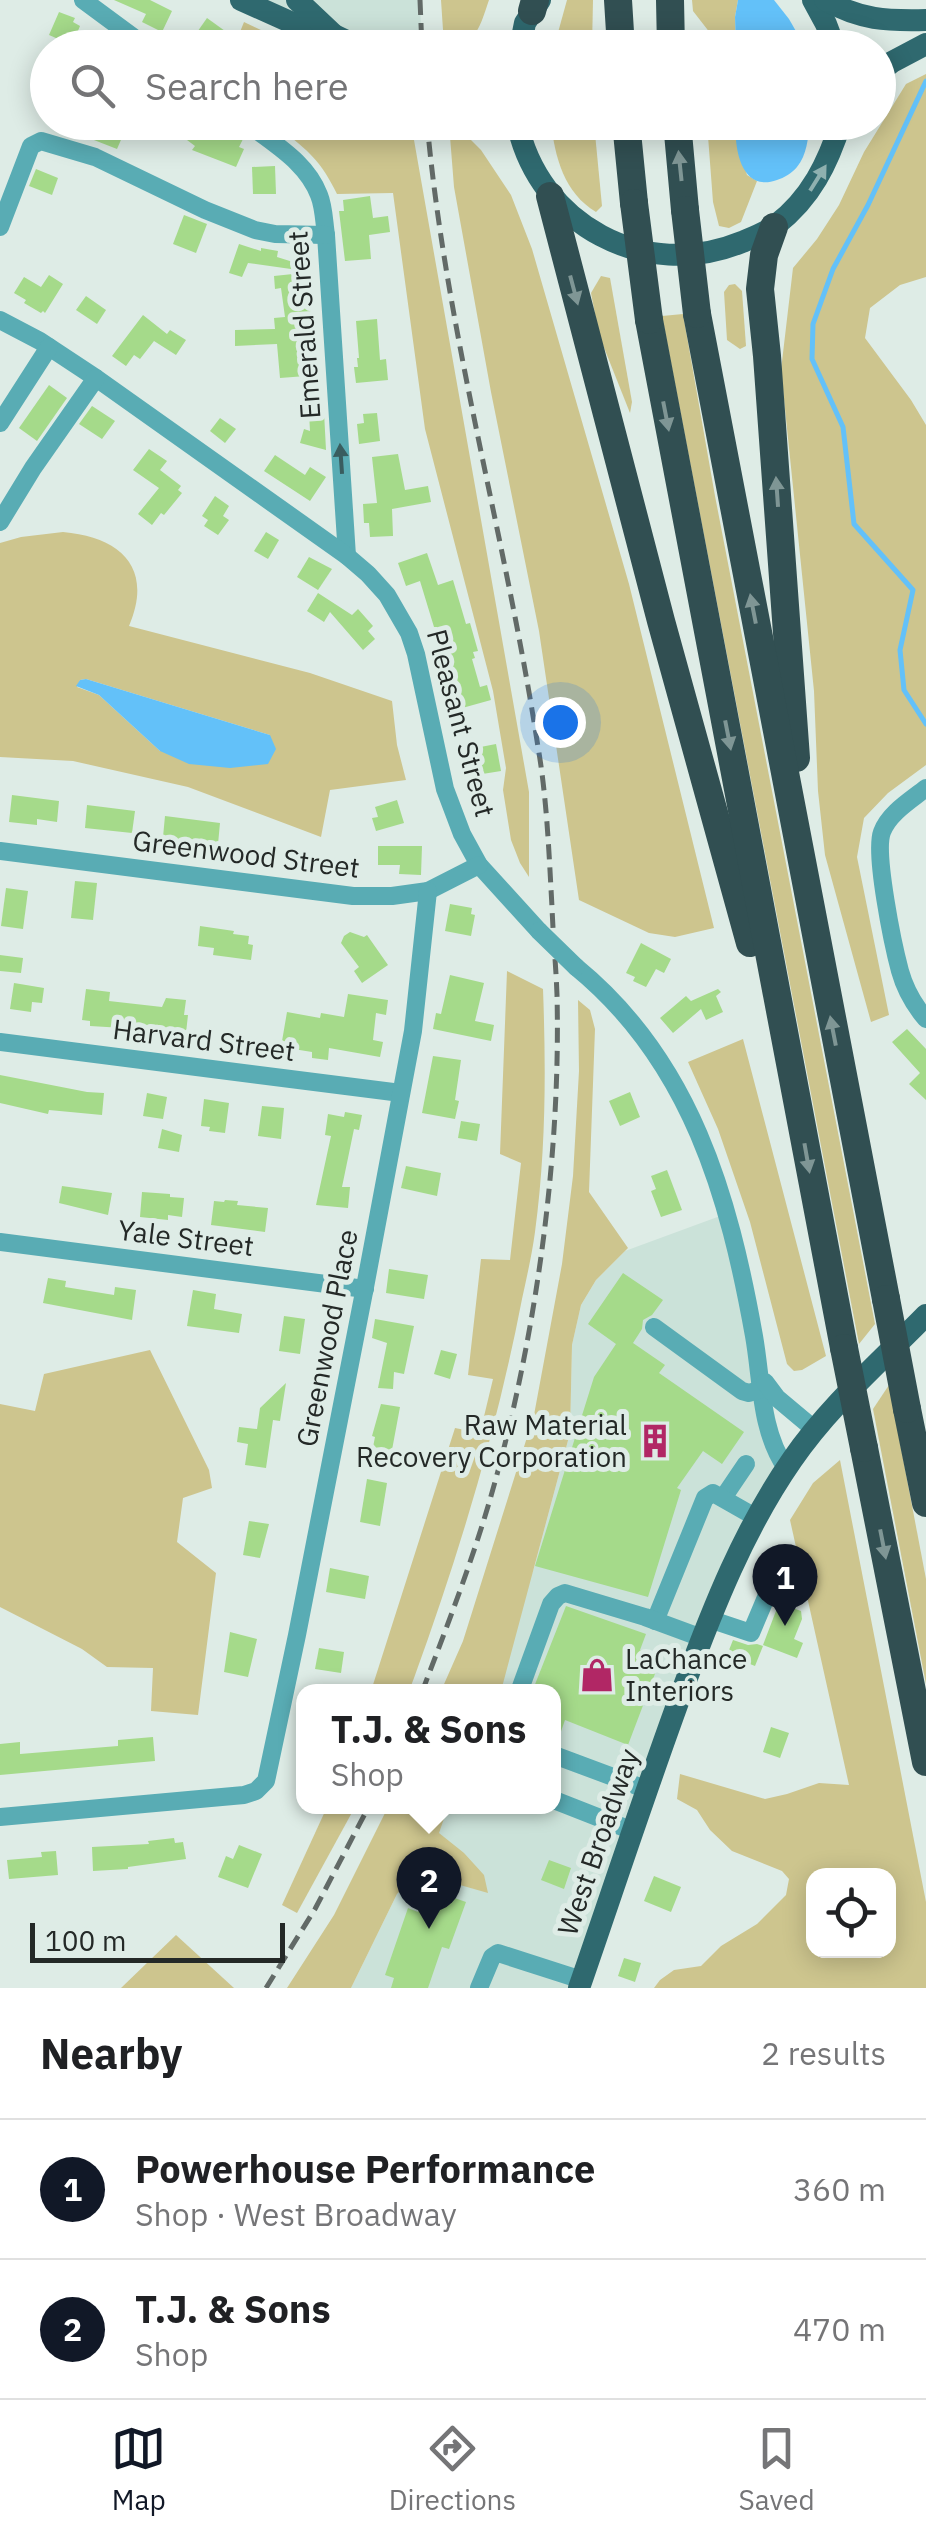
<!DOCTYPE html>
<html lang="en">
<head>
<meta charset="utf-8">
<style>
	body { margin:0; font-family:"IBM Plex Sans",sans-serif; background:#f2f2f2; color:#202124 }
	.controls { position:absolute; right:30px; bottom:30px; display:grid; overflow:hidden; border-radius:20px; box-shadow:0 5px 25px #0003 }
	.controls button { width:90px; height:90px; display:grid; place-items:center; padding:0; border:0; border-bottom:2px solid #e0e0e0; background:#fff; color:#202124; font:50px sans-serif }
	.scale { position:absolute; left:30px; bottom:25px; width:255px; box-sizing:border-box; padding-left:10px; border:5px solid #242927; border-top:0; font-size:28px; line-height:35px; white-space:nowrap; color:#242927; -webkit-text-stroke:8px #deece6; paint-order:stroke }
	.you { position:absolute; left:560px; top:722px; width:35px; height:35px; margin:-25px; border:8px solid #fff; border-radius:50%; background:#1a73e8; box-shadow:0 0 0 15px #1a73e833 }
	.badge { display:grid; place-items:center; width:65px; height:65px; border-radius:50%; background:#111827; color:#fff; font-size:32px; font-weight:700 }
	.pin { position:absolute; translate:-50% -82px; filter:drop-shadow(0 2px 5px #0008) }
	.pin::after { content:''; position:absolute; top:52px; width:35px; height:30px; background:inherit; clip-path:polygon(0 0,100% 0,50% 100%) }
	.popup { position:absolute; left:296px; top:1684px; width:265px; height:130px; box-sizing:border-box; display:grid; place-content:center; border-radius:20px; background:#fff; filter:drop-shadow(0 2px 8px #0005); font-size:32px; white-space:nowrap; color:#757577 }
	.popup b { font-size:38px; color:#202124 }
	.popup::after { content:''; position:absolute; left:50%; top:100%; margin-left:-20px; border:20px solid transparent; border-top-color:#fff }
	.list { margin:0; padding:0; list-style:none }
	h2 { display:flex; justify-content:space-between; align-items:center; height:130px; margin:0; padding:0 40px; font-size:42px }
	h2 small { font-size:32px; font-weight:400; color:#757577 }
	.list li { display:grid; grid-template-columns:65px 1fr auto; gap:30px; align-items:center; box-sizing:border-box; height:140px; padding:0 40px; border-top:2px solid #e0e0e0 }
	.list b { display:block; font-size:38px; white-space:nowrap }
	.list p { margin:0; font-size:32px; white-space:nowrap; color:#757577 }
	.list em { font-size:32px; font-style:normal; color:#757577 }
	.icon { flex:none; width:55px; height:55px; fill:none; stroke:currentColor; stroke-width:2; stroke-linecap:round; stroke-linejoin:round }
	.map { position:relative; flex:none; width:926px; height:1988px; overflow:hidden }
	.search { position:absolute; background:#fff; box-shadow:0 5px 25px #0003; left:30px; right:30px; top:30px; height:110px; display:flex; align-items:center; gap:25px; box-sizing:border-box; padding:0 35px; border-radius:55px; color:#757577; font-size:38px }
	.sheet { height:410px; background:#fff }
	nav { display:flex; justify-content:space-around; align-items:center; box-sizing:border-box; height:140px; border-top:2px solid #e0e0e0; background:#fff; font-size:28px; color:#757577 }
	nav a { display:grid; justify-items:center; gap:5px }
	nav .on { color:#111827 }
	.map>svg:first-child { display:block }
</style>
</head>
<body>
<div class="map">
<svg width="926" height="1988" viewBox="0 0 926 1988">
	<rect width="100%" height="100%" fill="#deece6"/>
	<g fill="#cbe2d9">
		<polygon points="244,0 420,0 421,30 413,47 361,47"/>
		<polygon points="731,1212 786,1468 758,1514 579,1988 351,1988 397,1894 418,1873 447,1807 554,1806 554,1692 490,1691 534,1568 570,1433 572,1345 581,1305 596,1280 625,1251"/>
	</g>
	<g fill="#cdc58e" fill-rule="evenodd">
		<path d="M 441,0 L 489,0 C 480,26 477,45 446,48 L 444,45 Z"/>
		<polygon points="567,0 593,0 592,47 554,47"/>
		<polygon points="692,0 738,0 735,17 736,47 721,47 693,11"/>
		<polygon points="244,22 297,47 234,47"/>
		<polygon points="926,74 926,277 900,285 870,308 865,338 911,400 926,425 926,765 888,793 864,818 857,857 889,1015 871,1022 825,855 818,791 814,691 781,370 793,268 817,239 839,205 864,152 906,84"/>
		<path d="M 283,123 L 411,123 L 529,792 L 529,877 L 520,863 L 511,840 L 503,790 L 506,768 L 493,691 L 425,429 L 393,193 L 337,194 C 321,161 309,151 280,129 Z"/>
		<polygon points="454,123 481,150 511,195 532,249 629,584 714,928 675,937 649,933 579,900 539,631 491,392 454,187 449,124"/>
		<path d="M 551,123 L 594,123 L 602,206 L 596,212 C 564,193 555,157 551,123 Z"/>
		<polygon points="707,123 736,123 735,134 747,175 757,181 741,222 729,228 719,226 713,202"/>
		<polygon points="601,276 610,278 632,402 630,413 599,335 591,293"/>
		<polygon points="735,284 742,291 746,346 740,349 727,340 724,292 729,285"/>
		<polygon points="683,314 715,496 875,1324 859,1344 662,316"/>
		<path d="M 63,532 C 120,537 154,567 129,626 L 310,673 L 392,701 L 397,745 L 406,780 L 330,790 L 321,837 L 188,787 L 73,761 L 0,757 L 0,543 L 21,537 ZM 86,679 L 270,735 L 160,751 L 99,695 L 77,687 L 80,680 Z"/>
		<path d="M 507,971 L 543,989 C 546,1070 546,1151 535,1232 C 532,1254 527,1276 522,1299 C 497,1429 459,1554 414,1678 L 409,1691 L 371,1691 L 455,1428 L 480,1433 L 493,1379 L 468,1375 L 481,1259 L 510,1260 L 521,1163 L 500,1154 Z"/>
		<polygon points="578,1000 590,1010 595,1029 589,1192 628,1248 596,1280 581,1305 572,1345 570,1433 501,1691 441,1691 463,1641 534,1415 562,1264 573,1176 579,1071"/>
		<polygon points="743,1039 826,1356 802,1370 794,1371 787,1364 750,1222 718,1129 688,1062"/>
		<polygon points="150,1350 209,1470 212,1488 183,1498 177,1542 216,1573 198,1715 151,1711 153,1668 107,1667 82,1649 0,1607 0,1404 35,1411 44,1374"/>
		<polygon points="889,1385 926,1579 926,1684 873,1409"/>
		<path d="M 840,1460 L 926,1902 L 926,1988 L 654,1988 L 660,1980 L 674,1970 L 701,1966 L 721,1946 L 757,1924 L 786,1895 L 789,1879 L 782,1871 L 732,1851 L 710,1830 L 697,1810 L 677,1799 L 680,1774 L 765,1799 L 787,1794 L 819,1783 L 849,1785 L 790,1520 L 813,1483 ZM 814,1876 L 888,1876 L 888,1950 L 814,1950 Z"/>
		<polygon points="327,1807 355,1807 297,1913 282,1905"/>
		<polygon points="388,1807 448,1807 439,1833 464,1853 484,1875 488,1893 418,1873 397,1894 351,1988 287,1988 334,1915"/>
		<polygon points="176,1935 234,1988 121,1988"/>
	</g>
	<g fill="#63c1f9">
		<polygon points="738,0 774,0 789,19 805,47 736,47 735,17"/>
		<path d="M 736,123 L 810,123 C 808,138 807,155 797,167 C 792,173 784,178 777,180 C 741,193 734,148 736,123 Z"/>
		<polygon points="86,679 270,735 276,749 268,764 230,768 189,764 160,751 99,695 76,686 80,680"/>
	</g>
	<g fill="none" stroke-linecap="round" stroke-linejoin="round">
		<polyline stroke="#63c1f9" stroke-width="5" points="926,81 868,205 833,269 813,324 812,359 843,427 854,524 913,590 900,650 904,690 926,724"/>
	</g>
	<g fill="#a5da8a">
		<polygon points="114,0 150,0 172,11 162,32 142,22 146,14"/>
		<polygon points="59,12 75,18 73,22 80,26 72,45 49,35"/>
		<polygon points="207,18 225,31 213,48 186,48"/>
		<polygon points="81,122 108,122 107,126 124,133 117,149 76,133"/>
		<polygon points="163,122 219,122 244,137 239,147 244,149 236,167 192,150 195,146"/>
		<polygon points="275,166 276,194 253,194 252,167"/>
		<polygon points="36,169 58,178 52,195 29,186"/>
		<polygon points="370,196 373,218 388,216 390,232 369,235 371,259 345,261 339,211 344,211 343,200"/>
		<polygon points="184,215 207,224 196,253 173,244"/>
		<polygon points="239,244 261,251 261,248 278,251 277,257 293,262 291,269 248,263 242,277 229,273"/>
		<polygon points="293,274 294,281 306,280 311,315 314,315 319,375 280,378 277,344 235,346 235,330 275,329 274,318 285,317 281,288 275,289 274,276"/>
		<polygon points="49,275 63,284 45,313 43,311 41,313 24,303 26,300 14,293 24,277 41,287"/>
		<polygon points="86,296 106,310 97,324 76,310"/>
		<polygon points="143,315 167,334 170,330 186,340 176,355 154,341 140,359 134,355 126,366 112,356"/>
		<polygon points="377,319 380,360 386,359 388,380 356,383 354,367 358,367 357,358 359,358 356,321"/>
		<polygon points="49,385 67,398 37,441 19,428"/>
		<polygon points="92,406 115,421 102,439 79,424"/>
		<polygon points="324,412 326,450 300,443 304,429 310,431 309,413"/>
		<polygon points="377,413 380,441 359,444 357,424 364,423 363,414"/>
		<polygon points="220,418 236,429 225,443 210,431"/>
		<polygon points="149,449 167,461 160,470 181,486 178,490 182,493 164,515 161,513 152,525 138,514 159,488 133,470"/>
		<polygon points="398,454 405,490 428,486 431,502 392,509 393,536 370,537 369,523 364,523 363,504 377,503 372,457"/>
		<polygon points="275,455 305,475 310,467 326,477 310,501 264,471"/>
		<polygon points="215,496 229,506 223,516 229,520 218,535 204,526 208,520 202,516"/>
		<polygon points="266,532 279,540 268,559 254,551"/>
		<polygon points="427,553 438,585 453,580 466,624 470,623 478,651 473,652 475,658 472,659 480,687 487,685 491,700 455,710 448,685 453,684 437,627 434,627 420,581 406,586 398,563"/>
		<polygon points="309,557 332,569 318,590 297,577"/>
		<polygon points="318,593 352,615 358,609 373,626 368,631 375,639 363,650 330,612 324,622 307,611"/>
		<polygon points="496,744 501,771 470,776 465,750"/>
		<polygon points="12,795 59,801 57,822 37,819 37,825 9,822"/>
		<polygon points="397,800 404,823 376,831 372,818 378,817 375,807"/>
		<polygon points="87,805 135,811 132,833 85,828"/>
		<polygon points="165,816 220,823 218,844 163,837"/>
		<polygon points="378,846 422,846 421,875 399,874 400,865 378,865"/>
		<polygon points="75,881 97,883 93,920 71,918"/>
		<polygon points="6,888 28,891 23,929 1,926"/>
		<polygon points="450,904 472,908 471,914 475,915 471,936 445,931"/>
		<polygon points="200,926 234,931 233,934 249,936 248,944 253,945 251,960 213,955 214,948 198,946"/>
		<polygon points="350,932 364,937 367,935 388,965 362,983 354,971 359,967 341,943 344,936"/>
		<polygon points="641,943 671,959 664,973 656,969 646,987 633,981 635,977 626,973"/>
		<polygon points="0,955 23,958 21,973 0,971"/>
		<polygon points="450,975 484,983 475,1021 494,1025 491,1041 433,1029 436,1013 441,1014"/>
		<polygon points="14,983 44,988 42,1003 32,1002 31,1012 10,1009"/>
		<polygon points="86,989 110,992 109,1001 162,1007 166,998 186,1000 184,1015 188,1015 186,1033 170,1031 171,1028 140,1024 140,1029 90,1026 90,1021 82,1020"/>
		<polygon points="718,989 721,992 716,996 723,1012 706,1020 701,1009 673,1033 660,1018 686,996 691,1001"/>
		<polygon points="348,994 388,1000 386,1015 376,1013 373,1040 383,1042 380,1057 329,1048 328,1060 312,1058 312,1052 281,1047 287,1012 320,1018 321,1013 344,1017"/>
		<polygon points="907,1029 926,1049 926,1100 909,1084 920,1073 892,1042"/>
		<polygon points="433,1056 461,1060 455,1100 459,1101 455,1119 422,1113"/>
		<polygon points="0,1075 87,1092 104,1093 102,1115 49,1110 48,1114 0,1103"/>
		<polygon points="630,1092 640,1117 620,1126 609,1101"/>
		<polygon points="147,1093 167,1097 163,1119 143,1116"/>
		<polygon points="204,1099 229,1103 225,1133 209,1131 210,1127 201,1126"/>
		<polygon points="262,1106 284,1108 281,1139 258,1136"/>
		<polygon points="345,1112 362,1115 359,1130 354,1129 342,1187 350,1187 348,1208 316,1205 331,1136 325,1135 328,1114 344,1117"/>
		<polygon points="461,1121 480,1124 477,1141 458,1138"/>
		<polygon points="162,1129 182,1135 179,1152 158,1148"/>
		<polygon points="406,1166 441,1173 437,1196 401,1188"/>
		<polygon points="667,1170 682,1210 661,1217 651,1191 656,1189 651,1176"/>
		<polygon points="62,1186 112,1193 108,1215 59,1203"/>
		<polygon points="142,1192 170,1194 170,1197 184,1198 182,1217 168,1215 168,1220 140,1217"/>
		<polygon points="225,1200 238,1201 237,1205 268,1208 265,1232 211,1225 214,1201 224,1202"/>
		<polygon points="389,1269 428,1275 424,1299 386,1293"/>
		<polygon points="623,1273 663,1300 652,1315 643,1320 642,1329 633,1343 665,1365 659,1373 744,1432 722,1464 703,1451 677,1488 681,1490 648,1597 535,1566 594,1377 616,1344 588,1324"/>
		<polygon points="48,1278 66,1281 65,1287 114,1295 115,1287 136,1290 132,1320 43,1303"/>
		<polygon points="193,1290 216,1294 214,1309 242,1314 239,1333 187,1326"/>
		<polygon points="284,1316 305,1319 300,1354 279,1351"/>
		<polygon points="375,1319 414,1326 404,1374 394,1372 393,1389 378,1388 387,1343 372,1338"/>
		<polygon points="441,1350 457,1354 450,1379 434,1374"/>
		<polygon points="286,1383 280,1421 273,1420 266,1468 245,1465 248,1444 237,1442 239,1427 257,1429 260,1408"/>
		<polygon points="381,1404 400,1407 392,1450 373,1447 375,1437 372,1436"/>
		<polygon points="367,1479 387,1483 380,1526 360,1522"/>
		<polygon points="249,1521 269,1524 260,1558 243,1555"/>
		<polygon points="330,1568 369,1576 365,1599 326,1592"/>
		<polygon points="779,1603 801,1611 802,1619 794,1639 803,1643 797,1658 763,1645"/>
		<polygon points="566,1606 646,1634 640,1650 661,1658 628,1745 565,1720 557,1743 554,1743 554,1692 532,1692"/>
		<polygon points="230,1632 257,1639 248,1677 224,1672"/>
		<polygon points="733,1640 748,1645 757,1644 763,1646 755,1666 727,1655"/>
		<polygon points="319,1648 344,1652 341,1673 315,1669"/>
		<polygon points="771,1727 789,1733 780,1758 763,1752"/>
		<polygon points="153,1737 155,1761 0,1775 0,1744 20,1742 20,1754 118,1746 118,1740"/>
		<polygon points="174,1838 175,1843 183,1842 186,1859 128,1867 128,1869 93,1871 92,1847 149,1844 148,1841"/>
		<polygon points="239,1845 262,1854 248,1888 218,1877 226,1856 233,1859"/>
		<polygon points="56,1851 58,1875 9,1879 7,1860 42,1857 41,1852"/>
		<polygon points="549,1860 571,1868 564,1889 541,1880"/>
		<polygon points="654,1876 681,1887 671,1912 644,1901"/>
		<polygon points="426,1888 466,1902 449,1949 442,1947 428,1988 391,1988 394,1978 385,1975 408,1908 418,1912"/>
		<polygon points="624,1958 641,1963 635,1982 618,1976"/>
	</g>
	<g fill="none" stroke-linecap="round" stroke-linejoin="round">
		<g stroke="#59acb4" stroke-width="18">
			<polyline points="83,0 148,48"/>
			<path d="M 246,122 C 273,144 306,161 319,195 C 324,207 324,222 326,235 L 347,556"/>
			<polyline points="0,227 31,146 41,141 95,157 205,210 255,230 275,234 326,235"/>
			<polyline points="0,320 40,341 96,378 347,556 368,574 387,595 409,633 416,654 445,789 462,834 479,865 539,931"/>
			<polyline points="0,423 49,347"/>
			<polyline points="0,522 33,468 96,378"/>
			<path d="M 926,788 C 911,800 889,813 882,832 C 874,853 893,945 900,971 C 905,989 914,1005 926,1019"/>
			<polyline points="0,851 353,896 392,896 428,891 479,865"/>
			<path d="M 576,967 C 691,1061 729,1196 754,1336 C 762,1381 760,1430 786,1468"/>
			<polyline points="0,1042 401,1093"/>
			<polyline points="0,1242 365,1289"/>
			<polyline points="654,1327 742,1391 749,1393 768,1387"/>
			<polyline points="765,1382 777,1398 814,1429"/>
			<polyline points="723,1498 746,1464"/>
			<polyline points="709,1619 751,1633 767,1595"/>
			<polyline points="655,1621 705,1498 713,1493 757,1518"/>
			<polyline points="519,1692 551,1604 558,1596 565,1593 645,1617 702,1638"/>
			<polyline points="554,1755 648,1790"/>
			<polyline points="554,1800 633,1831"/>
			<polyline points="0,1817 244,1795 256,1791 266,1781 297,1635 365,1287 413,1031 428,891"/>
			<polyline points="479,1988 492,1957 498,1953 582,1980"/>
		</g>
		<g stroke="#2f696f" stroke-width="22">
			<polyline points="241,0 308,30 336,36 361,48"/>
			<polyline points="297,0 333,34"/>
			<polyline points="813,0 826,24 835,48"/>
			<path d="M 825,0 C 861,20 886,21 926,20"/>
			<polyline points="520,48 525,23 540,0"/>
			<polyline points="878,73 892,62 926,44"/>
			<path d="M 517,122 C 538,225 645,282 742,242 C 754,237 767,232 776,225 C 811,198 828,163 841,122"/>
			<path d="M 579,1988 C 614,1887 647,1786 684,1686 C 713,1608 744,1529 792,1460 C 829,1406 880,1362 926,1315"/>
		</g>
		<g stroke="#314f52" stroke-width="28">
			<polyline points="618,0 621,48"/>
			<polyline points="670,0 671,48"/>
			<polyline points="532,11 535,0"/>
			<polyline points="626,122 634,203"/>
			<polyline points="677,122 685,210"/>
			<polyline points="550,196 661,621 750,943"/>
			<polyline points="774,227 764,255 760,289 767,356 796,758"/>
			<polyline points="697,314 886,1299"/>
			<polyline points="649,320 844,1348"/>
			<polyline points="907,1409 926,1503"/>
			<polyline points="864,1448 926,1762"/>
		</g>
		<g stroke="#626a67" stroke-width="5" stroke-dasharray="15 8" stroke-linecap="butt">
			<polyline points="420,0 422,48"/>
			<path d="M 422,1692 C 446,1629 470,1567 489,1503 C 535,1345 561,1159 557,995 C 556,966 553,936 552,907 C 549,854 547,799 538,747 C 506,538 446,333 427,122"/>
			<polyline points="266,1988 315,1909 369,1806"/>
		</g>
		<polyline stroke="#59acb4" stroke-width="18" points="539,931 576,967"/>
		<g stroke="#314f52" stroke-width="28">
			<polyline points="634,203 649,320"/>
			<polyline points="685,210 697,314"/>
			<polyline points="886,1299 907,1409"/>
			<polyline points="844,1348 864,1448"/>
		</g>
	</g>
	<defs><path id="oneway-solid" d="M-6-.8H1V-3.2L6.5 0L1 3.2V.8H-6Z" transform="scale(2.5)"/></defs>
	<g fill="#7f9695">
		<use href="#oneway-solid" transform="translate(680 166) rotate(-96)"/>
		<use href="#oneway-solid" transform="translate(574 290) rotate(75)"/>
		<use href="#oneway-solid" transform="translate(666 416) rotate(79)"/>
		<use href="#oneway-solid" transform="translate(777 492) rotate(-94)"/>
		<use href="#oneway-solid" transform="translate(753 609) rotate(-101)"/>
		<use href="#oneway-solid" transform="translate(728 735) rotate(79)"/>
		<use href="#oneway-solid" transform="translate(833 1031) rotate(-101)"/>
		<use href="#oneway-solid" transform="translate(807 1158) rotate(80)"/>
		<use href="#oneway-solid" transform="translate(883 1544) rotate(79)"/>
	</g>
	<use fill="#8fb1b0" href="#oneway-solid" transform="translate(818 178) rotate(-58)"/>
	<use fill="#395d5f" href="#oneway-solid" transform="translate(341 459) rotate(-94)"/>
	<defs>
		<g id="building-bare" transform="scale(2.7)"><path d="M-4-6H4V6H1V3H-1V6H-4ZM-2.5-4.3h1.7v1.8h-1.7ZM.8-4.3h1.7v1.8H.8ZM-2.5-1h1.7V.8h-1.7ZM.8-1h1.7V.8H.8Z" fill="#b12765" stroke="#deece6" stroke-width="2.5" paint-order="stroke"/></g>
		<g id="shop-bare" transform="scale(2.7)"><path d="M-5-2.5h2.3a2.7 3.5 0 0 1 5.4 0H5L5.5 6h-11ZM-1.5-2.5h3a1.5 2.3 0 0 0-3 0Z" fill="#b12765" stroke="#deece6" stroke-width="2.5" paint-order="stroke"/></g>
	</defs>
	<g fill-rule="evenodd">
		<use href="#building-bare" x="655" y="1441"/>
		<use href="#shop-bare" x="597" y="1675"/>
	</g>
	<g text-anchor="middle" stroke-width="10" stroke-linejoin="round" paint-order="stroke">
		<g font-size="28" fill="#242927" stroke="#deece6">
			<text transform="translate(304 325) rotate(-94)" y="10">Emerald Street</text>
			<text transform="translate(461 723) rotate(75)" y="10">Pleasant Street</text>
			<text transform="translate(246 854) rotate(7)" y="10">Greenwood Street</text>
			<text transform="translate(204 1040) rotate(7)" y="10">Harvard Street</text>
			<text transform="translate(186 1238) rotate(7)" y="10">Yale Street</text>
			<text transform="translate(327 1338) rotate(-79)" y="10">Greenwood Place</text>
			<text transform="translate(598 1842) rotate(-71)" y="10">West Broadway</text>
		</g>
		<g font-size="28" fill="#242927" stroke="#deece6" text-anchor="end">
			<text x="627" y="1435">Raw Material<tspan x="627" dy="32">Recovery Corporation</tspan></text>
			<text x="625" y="1669" text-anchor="start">LaChance<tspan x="625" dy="32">Interiors</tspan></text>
		</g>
	</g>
</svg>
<div class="controls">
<button><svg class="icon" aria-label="locate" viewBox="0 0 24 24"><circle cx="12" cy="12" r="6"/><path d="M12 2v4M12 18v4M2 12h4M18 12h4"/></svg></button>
</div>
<div class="scale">100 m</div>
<div class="you"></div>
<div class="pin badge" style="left:785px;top:1626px">1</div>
<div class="pin badge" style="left:429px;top:1929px">2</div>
<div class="popup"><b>T.J. &amp; Sons</b>Shop</div>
<div class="search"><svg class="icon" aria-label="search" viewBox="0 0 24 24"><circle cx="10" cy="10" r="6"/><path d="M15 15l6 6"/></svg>Search here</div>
</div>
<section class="sheet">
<h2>Nearby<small>2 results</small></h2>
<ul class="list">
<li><span class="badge">1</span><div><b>Powerhouse Performance</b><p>Shop · West Broadway</p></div><em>360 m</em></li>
<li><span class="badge">2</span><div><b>T.J. &amp; Sons</b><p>Shop</p></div><em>470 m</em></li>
</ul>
</section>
<nav>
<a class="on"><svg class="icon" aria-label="map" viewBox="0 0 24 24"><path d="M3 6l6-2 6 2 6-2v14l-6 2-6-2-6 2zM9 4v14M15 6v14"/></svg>Map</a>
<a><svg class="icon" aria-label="directions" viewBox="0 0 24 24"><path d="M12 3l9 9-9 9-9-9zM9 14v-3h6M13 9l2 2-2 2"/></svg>Directions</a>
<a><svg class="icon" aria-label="saved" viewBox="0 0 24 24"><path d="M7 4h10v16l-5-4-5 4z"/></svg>Saved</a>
</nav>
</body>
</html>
